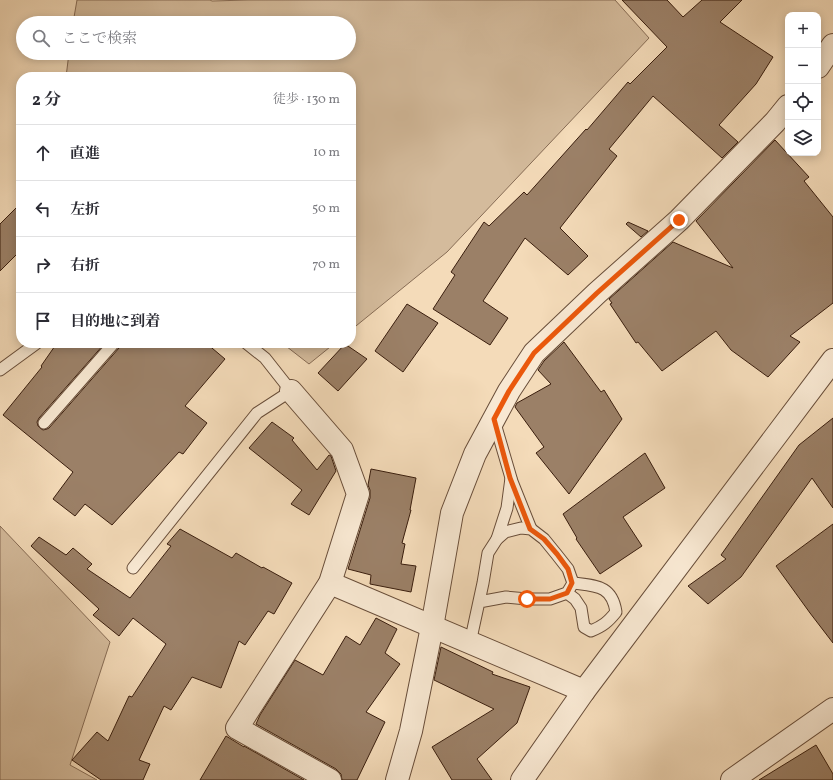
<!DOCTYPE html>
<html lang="ja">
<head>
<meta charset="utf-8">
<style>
	body { margin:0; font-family:Vollkorn,"Noto Serif JP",serif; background:#f7f7f7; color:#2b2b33 }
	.controls { position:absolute; right:12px; top:12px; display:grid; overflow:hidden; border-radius:8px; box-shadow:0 2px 10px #0003 }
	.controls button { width:36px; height:36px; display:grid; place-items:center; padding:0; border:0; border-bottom:1px solid #e1e1e2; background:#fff; color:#2b2b33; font:20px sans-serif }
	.stop { position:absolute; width:12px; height:12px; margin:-9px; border:3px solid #ea580c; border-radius:50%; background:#fff }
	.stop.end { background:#ea580c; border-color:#fff; box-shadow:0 1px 4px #0008 }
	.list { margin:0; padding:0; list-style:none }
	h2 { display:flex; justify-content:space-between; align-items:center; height:52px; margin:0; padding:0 16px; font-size:17px }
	h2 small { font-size:13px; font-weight:400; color:#7c7c81 }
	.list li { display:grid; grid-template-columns:26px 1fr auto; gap:12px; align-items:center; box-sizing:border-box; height:56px; padding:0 16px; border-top:1px solid #e1e1e2 }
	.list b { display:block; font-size:15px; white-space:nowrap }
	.list em { font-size:13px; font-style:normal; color:#7c7c81 }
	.icon { flex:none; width:22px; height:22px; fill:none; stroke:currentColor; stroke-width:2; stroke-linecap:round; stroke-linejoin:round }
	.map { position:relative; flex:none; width:833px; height:780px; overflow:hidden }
	.search { position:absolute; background:#fff; box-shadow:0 2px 10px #0003; left:16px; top:16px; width:340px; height:44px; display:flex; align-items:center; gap:10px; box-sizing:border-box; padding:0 14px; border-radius:22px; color:#7c7c81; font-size:15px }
	.panel { position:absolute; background:#fff; box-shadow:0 2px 10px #0003; left:16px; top:72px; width:340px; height:276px; border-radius:16px }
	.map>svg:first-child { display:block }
</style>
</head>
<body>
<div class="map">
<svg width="833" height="780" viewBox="0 0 833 780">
	<rect width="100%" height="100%" fill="#f4dbb9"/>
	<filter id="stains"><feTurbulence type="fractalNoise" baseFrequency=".005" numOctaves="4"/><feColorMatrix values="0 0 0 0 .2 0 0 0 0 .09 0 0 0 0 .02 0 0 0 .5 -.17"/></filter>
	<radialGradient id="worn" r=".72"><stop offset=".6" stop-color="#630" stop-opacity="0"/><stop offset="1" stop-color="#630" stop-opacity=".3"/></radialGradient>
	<g fill="#d4bb9c" stroke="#876c55">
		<polygon points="77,0 210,0 212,1 248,0 615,0 649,38 447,252 351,330 351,77 66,77 69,53 349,53 349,23 73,23"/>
		<polygon points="282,343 335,343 309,364"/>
		<polygon points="0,526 110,642 70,765 97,780 0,780"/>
	</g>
	<g fill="#9b8067" stroke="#3a1e0e">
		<polygon points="622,0 667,0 683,17 702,0 742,0 720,22 773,57 756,84 719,125 738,142 722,158 653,96 609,149 617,156 560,228 588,256 568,275 525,238 483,301 508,318 490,345 433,309 455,275 451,272 484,222 489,226 524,192 527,195 586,129 587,130 628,82 630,84 667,47"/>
		<polygon points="775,140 809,177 804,181 833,217 833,303 790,336 800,342 768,377 731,350 716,331 662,371 638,342 636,343 610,304 612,303 609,299 673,242 733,268 696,221"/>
		<polygon points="21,203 21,250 0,271 0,224"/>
		<polygon points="628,222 648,231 641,237 626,224"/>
		<polygon points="407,304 438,323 403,372 375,351"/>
		<polygon points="564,342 601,392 604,390 622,419 569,494 536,453 544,447 515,407 517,403 551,384 538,370 544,361"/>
		<polygon points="57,343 105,343 39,418 37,422 38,426 40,428 43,430 47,429 49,428 119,348 121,343 206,343 225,359 185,406 207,423 183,454 179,452 112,525 85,504 75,516 53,499 73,472 3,415 42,367 41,366"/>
		<polygon points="345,344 367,359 338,391 318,373"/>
		<polygon points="833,418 833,508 812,478 741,577 708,604 688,586 726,559 721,555 799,445"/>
		<polygon points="272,422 294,438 292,440 317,470 329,455 331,456 336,471 309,515 291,504 302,490 249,448"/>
		<polygon points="645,453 665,488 623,517 642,546 600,574 576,539 577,538 563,514"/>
		<polygon points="371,469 416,478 410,510 411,510 402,543 405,544 401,564 416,566 411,592 370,584 371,575 348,569 370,498 370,490 368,485"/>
		<polygon points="833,524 833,643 810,613 776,566"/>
		<polygon points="180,529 232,558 236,553 262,568 263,567 292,583 274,614 268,611 245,645 239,641 221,688 192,677 171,710 164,706 139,760 150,764 143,780 101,780 72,760 97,732 108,741 129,696 132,697 166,644 133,618 119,636 93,615 99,609 31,546 39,537 66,555 73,548 92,564 87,569 130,598 171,546 167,544"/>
		<polygon points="376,618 397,629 385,653 400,664 366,712 385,722 357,780 342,780 341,774 336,769 256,724 260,715 295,660 323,675 346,636 360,645"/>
		<polygon points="441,647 493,672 492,674 530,687 517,723 477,759 492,780 452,780 432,747 494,709 434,680"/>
		<polygon points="226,736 244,747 244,746 304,780 200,780"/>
		<polygon points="816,745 833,774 833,780 759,780"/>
	</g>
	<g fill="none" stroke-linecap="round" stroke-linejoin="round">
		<g stroke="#684d39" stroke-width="13">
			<g id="lane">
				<polyline points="0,370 37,343"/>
				<polyline points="494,420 511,478 507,508 497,539"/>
				<polyline points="44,423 114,343"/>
				<polyline points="511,479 531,529"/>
				<polyline points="133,568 257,413 291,391 265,358 246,343"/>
				<path d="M 567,593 L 575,599 L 581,608 L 584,627 L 591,631 C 603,626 608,622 616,612 C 612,585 596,586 573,583"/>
				<polyline points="470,643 483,583 488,553 497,539 505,532 521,528 531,529 544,539 557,555 568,569 573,583 567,593 550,599 527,599 506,597 479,602"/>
			</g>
		</g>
		<g stroke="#684d39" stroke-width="24">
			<g id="street">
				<polyline points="818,67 833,45"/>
				<polyline points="291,391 342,450 358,494 330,583 237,728 330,780"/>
				<polyline points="330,583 584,691"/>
				<polyline points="397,780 411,731 432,627 452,513 475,454 509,391 534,353 597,293 679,220 775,122 788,106"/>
				<polyline points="522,780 584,691 833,360"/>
				<polyline points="732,780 833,709"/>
			</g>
		</g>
		<use href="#lane" stroke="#f8e8d2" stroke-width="11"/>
		<use href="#street" stroke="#f8e8d2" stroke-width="22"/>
	</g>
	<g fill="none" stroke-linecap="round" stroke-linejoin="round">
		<polyline stroke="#ea580c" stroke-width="5" points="527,599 550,599 567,593 572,583 568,569 557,554 544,539 530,529 510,478 494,419 509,391 534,353 597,293 679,220"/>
	</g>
	<rect width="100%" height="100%" filter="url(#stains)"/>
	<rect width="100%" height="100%" fill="url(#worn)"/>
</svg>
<div class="controls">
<button>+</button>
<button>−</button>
<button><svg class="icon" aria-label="locate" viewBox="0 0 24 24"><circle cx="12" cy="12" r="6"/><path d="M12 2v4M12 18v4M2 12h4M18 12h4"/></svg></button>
<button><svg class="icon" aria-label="layers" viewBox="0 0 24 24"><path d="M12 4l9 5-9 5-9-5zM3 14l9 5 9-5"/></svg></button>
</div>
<div class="stop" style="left:527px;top:599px"></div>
<div class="stop end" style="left:679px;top:220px"></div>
<div class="search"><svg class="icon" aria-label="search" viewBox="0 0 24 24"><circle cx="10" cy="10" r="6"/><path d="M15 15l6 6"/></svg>ここで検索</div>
<section class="panel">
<h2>2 分<small>徒歩 · 130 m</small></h2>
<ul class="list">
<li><svg class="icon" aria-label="ahead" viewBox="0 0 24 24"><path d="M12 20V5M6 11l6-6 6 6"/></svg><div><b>直進</b></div><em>10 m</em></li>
<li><svg class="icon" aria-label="left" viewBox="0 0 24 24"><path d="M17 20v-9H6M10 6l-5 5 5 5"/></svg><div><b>左折</b></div><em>50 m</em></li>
<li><svg class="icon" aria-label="right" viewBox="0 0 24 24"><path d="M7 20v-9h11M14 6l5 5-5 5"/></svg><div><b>右折</b></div><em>70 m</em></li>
<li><svg class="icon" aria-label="arrive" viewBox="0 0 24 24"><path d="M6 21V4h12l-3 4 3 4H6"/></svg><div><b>目的地に到着</b></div></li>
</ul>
</section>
</div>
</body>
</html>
